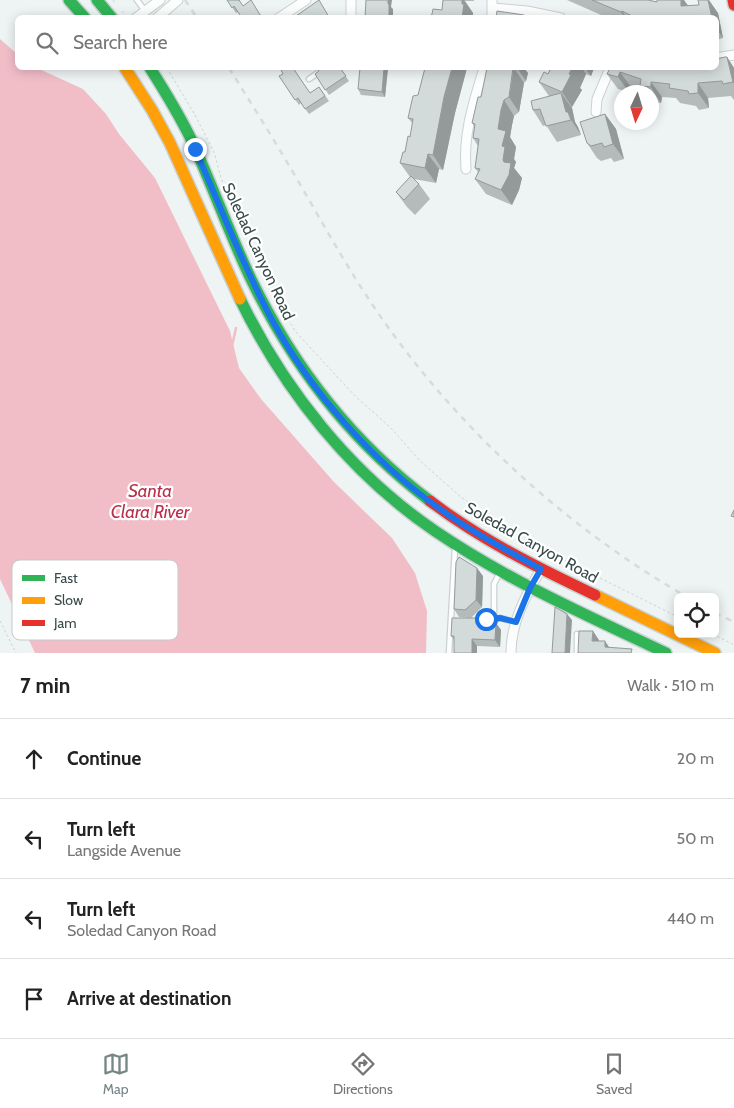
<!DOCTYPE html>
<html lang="en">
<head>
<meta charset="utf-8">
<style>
	body { margin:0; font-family:Cabin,sans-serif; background:#f2f2f2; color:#222 }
	.controls { position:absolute; right:15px; bottom:15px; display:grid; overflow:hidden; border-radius:8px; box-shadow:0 2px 12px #0003 }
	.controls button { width:45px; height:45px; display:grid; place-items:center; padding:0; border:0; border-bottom:1px solid #e0e0e0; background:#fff; color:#222; font:25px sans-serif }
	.compass { position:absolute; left:614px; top:85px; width:45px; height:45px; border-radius:50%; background:#fff; box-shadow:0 2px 12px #0003; rotate:184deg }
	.stop { position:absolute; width:15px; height:15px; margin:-11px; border:4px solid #1a73e8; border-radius:50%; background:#fff }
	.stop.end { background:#1a73e8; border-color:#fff; box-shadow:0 1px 5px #0008 }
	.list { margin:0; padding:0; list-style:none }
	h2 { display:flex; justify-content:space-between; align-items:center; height:65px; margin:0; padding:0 20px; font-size:21px }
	h2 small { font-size:16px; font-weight:400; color:#767676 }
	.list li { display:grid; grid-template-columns:32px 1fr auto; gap:15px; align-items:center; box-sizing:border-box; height:80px; padding:0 20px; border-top:1px solid #e0e0e0 }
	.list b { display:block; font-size:19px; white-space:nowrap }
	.list p { margin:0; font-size:16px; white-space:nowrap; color:#767676 }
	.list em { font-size:16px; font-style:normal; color:#767676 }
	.icon { flex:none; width:28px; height:28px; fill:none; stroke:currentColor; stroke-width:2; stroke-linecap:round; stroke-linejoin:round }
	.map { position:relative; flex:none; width:734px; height:653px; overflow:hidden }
	.search { position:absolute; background:#fff; box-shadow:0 2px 12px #0003; left:15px; right:15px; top:15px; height:55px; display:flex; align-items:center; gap:12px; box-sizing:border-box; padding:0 18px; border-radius:8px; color:#767676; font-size:19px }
	.sheet { height:385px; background:#fff }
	nav { display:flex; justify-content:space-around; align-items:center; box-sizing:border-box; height:70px; border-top:1px solid #e0e0e0; background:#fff; font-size:14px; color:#767676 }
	nav a { display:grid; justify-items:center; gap:2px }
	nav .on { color:#788585 }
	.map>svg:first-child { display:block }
</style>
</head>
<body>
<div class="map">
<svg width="734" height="653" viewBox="0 0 734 653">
	<rect width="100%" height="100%" fill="#eef3f3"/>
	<polygon fill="#f1bec8" points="0,39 17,54 18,68 37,68 83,89 106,114 119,134 155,178 230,331 239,368 261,399 334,482 392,538 415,573 427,611 426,653 35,653 0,579"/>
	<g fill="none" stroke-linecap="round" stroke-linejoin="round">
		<polyline stroke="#f1bec8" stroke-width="2.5" points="232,346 236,328"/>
		<g stroke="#cbd1d1" stroke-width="7">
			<g id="lane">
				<polyline points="137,0 145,11"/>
				<polyline points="309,79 325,68"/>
				<polyline points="494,619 494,584 499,574"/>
				<polyline points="475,621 500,618 516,622"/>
				<polyline points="449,653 455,548"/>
				<polyline points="577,653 577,634"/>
			</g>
		</g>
		<g stroke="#cbd1d1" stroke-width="11">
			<g id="street">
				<polyline points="351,0 351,18"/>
				<polyline points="493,8 527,11 561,18"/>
				<polyline points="136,18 160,0"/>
				<polyline points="157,18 178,0"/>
				<polyline points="279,18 306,0"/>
				<polyline points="492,18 492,0"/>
				<polyline points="716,58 734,55"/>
				<polyline points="596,112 597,99 610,68"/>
				<path d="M 466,169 C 463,133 474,101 484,68"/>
				<path d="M 511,653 C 511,622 526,595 541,569"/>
			</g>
		</g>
		<g stroke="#c6d2d4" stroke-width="14">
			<g id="fast">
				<polyline points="69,0 85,18"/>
				<polyline points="97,0 112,18"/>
				<path d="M 150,68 C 164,90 178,113 190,137 C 212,184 229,233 251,279 C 293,366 353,443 430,501"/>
				<path d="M 240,299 C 284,390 351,474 435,531 C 507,580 588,616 666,653"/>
			</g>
		</g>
		<g stroke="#c6d2d4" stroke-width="14">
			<g id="slow">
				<polyline points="125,68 152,110 170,143 240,299"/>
				<polyline points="595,595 715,653"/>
			</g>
		</g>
		<g stroke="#c6d2d4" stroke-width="14">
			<g id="jam">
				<polyline points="733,0 734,5"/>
				<path d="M 430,501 C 480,539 538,568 595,595"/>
			</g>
		</g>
		<g stroke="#ccd3d3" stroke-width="1" stroke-dasharray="2.5 2.5" stroke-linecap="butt">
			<polyline points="113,0 116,4"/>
			<polyline points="122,11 127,17"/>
			<polyline points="167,68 195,115 214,152 221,178 260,269 295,331 355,396 390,427 420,461 461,497 524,540 678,617"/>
			<polyline points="0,621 16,653"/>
			<polyline points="713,634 734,645"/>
		</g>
		<use href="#lane" stroke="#fcfdfd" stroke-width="4.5"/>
		<use href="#street" stroke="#fcfdfd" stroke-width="9"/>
		<use href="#fast" stroke="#30b455" stroke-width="11"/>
		<use href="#slow" stroke="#ff9f0a" stroke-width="11"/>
		<use href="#jam" stroke="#e5322d" stroke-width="11"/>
		<g stroke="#dadada" stroke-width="2.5" stroke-dasharray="6 6" stroke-linecap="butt">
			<polyline points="185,0 197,18"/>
			<path d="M 229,68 C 251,103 273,138 294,174 C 321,220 346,266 376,310 C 456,427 564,526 687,597"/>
			<polyline points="715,613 734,622"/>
		</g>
	</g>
	<g fill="#b5bbbb">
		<polygon points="227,0 240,0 238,12 236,13"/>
		<polygon points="443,0 474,0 474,1 465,1 473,13 473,16 442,10"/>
		<polygon points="567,0 648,0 657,2 688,6 718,13 723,38 716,40 716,18 608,18"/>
		<polygon points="727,57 734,68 734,100 731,96 708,98 709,108 699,110 696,106 680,103 676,98 662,97 661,103 652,102 652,92 644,92 631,87 629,92 618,89 607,74 610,68 716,68"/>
		<polygon points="280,68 298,68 294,70 310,93 319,87 329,101 309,114 301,103 299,105 279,76 283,74"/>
		<polygon points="340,68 349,81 329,95 315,74 319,71"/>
		<polygon points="388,68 385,97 361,95 358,89"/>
		<polygon points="425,68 467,68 455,113 443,170 439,169 436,183 414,179 419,184 430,199 415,215 407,207 396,192 410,177 400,163 410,137 413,124 408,118 418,95"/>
		<polygon points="487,68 524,68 528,73 526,81 524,83 519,112 514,116 512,125 510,137 516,147 514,159 516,162 514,168 522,178 519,190 512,205 486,194 475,179 478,172 475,168 478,146 473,138 475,127 472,123 481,97"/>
		<polygon points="551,68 594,68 591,76 586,74 580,88 582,90 572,107 571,106 572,108 575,122 578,127 581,135 557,142 546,125 543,126 533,110 549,96 539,82 548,74"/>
		<polygon points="605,114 616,129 624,159 614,162 611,158 601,161 597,158 587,143"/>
		<polygon points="483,576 482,607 471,618 459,617 454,609"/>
		<polygon points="481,622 496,623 501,630 500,647 477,646 477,653 454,653 454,640 451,636"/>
	</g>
	<g fill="#949999">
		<polygon points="388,0 392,0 391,7 393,9 393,18 389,18"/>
		<polygon points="462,0 464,0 473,13 473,18 462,18"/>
		<polygon points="681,0 684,0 692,11 681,6"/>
		<polygon points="708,0 709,0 718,13 723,38 716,28 716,18 712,18"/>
		<polygon points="622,11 627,18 625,18 621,12"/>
		<polygon points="727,57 734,68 734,84 733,82"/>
		<polygon points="384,68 388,68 385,97 382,92"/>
		<polygon points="452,68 467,68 455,113 443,170 433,155 444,97"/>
		<polygon points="514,68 524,83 519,112 509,97"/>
		<polygon points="517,68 524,68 528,73 526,81"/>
		<polygon points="572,68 582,68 586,74 580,88 582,90 572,107 562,92"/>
		<polygon points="585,68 594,68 591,76"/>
		<polygon points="620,72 631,87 629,92 618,77"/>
		<polygon points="651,82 662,97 661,103 651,87"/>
		<polygon points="698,83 708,98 709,108 698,93"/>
		<polygon points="561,93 572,108 575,122 578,127 581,135 566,112"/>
		<polygon points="504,100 514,116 512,125 510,137 516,147 514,159 516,162 514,168 522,178 519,190 512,205 501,190 502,146 498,129 501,110"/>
		<polygon points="605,114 616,129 624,159 613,144"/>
		<polygon points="428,154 439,169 436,183 425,168"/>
		<polygon points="477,568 483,576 482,607 476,600"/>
		<polygon points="567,614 572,620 570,653 565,653"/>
		<polygon points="496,623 501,630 500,647 495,640"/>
		<polygon points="593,631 599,640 598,650 592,641"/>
		<polygon points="472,639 477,646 477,653 472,653"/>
		<polygon points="605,641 611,650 605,647"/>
	</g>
	<g fill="#d3dada" stroke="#949999">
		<polygon points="227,0 239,0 243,6 251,0 262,18 242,18 234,6 232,8"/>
		<polygon points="319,0 329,17 328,18 293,18"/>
		<polygon points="366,0 388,0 388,4 389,4 389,18 365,18"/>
		<polygon points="443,0 462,0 462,4 464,4 462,18 430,18 432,14 433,9 442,10"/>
		<polygon points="592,0 648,0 657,2 657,0 681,0 681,6 699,5 698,0 708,0 712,18 636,18 622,11 621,12"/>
		<polygon points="497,11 524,15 524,18 496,18"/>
		<polygon points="725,57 727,57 733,82 723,84 722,81 698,83 698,93 689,94 688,91 669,88 670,84 651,82 651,87 640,86 641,79 620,72 618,77 607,74 610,68 716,68 716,59"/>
		<polygon points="280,68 293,68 310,93 319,87 325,96 305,109 298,98 295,100 279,76 283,74"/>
		<polygon points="321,68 340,68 346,76 325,90 315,74 319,71 318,70"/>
		<polygon points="360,68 384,68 382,92 358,89"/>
		<polygon points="425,68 452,68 444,97 433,155 428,154 425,168 400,163 403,152 405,152 408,136 410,137 413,119 408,118 413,96 418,95"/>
		<polygon points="487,68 513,68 509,97 504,100 501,110 498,129 506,131 502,146 505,147 503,160 504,162 511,163 509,175 501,190 475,179 480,169 475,168 479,139 473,138 475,124 472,123 478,97 481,97"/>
		<polygon points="551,68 572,68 569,74 571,75 562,92 539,82 544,72 548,74"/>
		<polygon points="561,93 566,112 568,112 571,120 546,126 540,109 533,110 531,101"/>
		<polygon points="605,114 613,144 604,147 602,143 591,146 587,143 580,122"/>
		<polygon points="411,176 419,184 404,200 396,192"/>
		<polygon points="734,510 734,517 731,516"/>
		<polygon points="459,557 477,568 476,600 465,610 454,609 456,562"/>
		<polygon points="555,607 567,614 565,653 552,653"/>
		<polygon points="452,618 479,618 479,622 496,623 495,640 472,639 472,653 454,653 454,636 451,636"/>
		<polygon points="579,631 593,631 592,641 605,641 605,647 632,649 631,653 578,653"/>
	</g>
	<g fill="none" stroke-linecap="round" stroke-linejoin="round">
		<path stroke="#1a73e8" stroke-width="6" d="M 195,149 C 220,205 242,264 271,318 C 311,392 371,460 440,509 C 472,532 506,550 541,569 L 530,588 L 516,622 L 500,618 L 486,619"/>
	</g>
	<g text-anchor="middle" stroke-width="4.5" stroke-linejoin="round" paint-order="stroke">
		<g font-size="16" fill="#384a4a" stroke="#fff">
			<text transform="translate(259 251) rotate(65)" y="6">Soledad Canyon Road</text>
			<text transform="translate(532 542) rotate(29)" y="6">Soledad Canyon Road</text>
		</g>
		<g font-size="18" font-style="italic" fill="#ba2e47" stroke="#fff">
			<text x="150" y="497">Santa<tspan x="150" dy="21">Clara River</tspan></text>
		</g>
	</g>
	<rect x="12" y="560" width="166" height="80" rx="8" fill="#fff" stroke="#c3c9c9" stroke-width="1"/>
	<rect x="22" y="575" width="23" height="6" fill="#30b455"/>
	<rect x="22" y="597" width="23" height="7" fill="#ff9f0a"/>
	<rect x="22" y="620" width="23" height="6" fill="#e5322d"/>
	<g font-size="14" fill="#384a4a">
		<text x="54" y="583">Fast</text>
		<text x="54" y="605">Slow</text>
		<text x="54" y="628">Jam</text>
	</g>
</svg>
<div class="controls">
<button><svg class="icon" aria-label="locate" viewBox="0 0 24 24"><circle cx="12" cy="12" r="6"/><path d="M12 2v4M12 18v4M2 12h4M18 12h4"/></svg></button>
</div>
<svg class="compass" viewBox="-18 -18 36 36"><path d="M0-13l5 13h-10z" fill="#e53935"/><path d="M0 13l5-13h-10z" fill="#767676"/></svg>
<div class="stop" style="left:486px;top:619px"></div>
<div class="stop end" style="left:195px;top:149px"></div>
<div class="search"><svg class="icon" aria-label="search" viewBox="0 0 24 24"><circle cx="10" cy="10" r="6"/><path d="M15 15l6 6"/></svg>Search here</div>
</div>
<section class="sheet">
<h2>7 min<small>Walk · 510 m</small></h2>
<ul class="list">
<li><svg class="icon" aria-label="ahead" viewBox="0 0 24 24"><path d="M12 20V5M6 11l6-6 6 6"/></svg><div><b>Continue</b></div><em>20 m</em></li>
<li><svg class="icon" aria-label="left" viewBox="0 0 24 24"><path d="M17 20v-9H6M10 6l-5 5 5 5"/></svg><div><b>Turn left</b><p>Langside Avenue</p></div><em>50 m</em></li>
<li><svg class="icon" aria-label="left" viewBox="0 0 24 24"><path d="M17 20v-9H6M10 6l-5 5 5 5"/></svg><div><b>Turn left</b><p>Soledad Canyon Road</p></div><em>440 m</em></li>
<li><svg class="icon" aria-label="arrive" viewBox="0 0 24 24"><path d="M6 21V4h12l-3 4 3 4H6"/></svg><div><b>Arrive at destination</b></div></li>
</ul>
</section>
<nav>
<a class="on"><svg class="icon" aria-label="map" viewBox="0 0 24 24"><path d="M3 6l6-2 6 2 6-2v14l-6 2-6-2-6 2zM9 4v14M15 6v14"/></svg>Map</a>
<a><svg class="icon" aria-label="directions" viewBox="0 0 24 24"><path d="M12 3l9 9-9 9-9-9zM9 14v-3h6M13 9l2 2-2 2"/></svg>Directions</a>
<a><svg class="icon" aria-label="saved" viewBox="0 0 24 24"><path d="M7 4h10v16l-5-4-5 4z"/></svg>Saved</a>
</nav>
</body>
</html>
